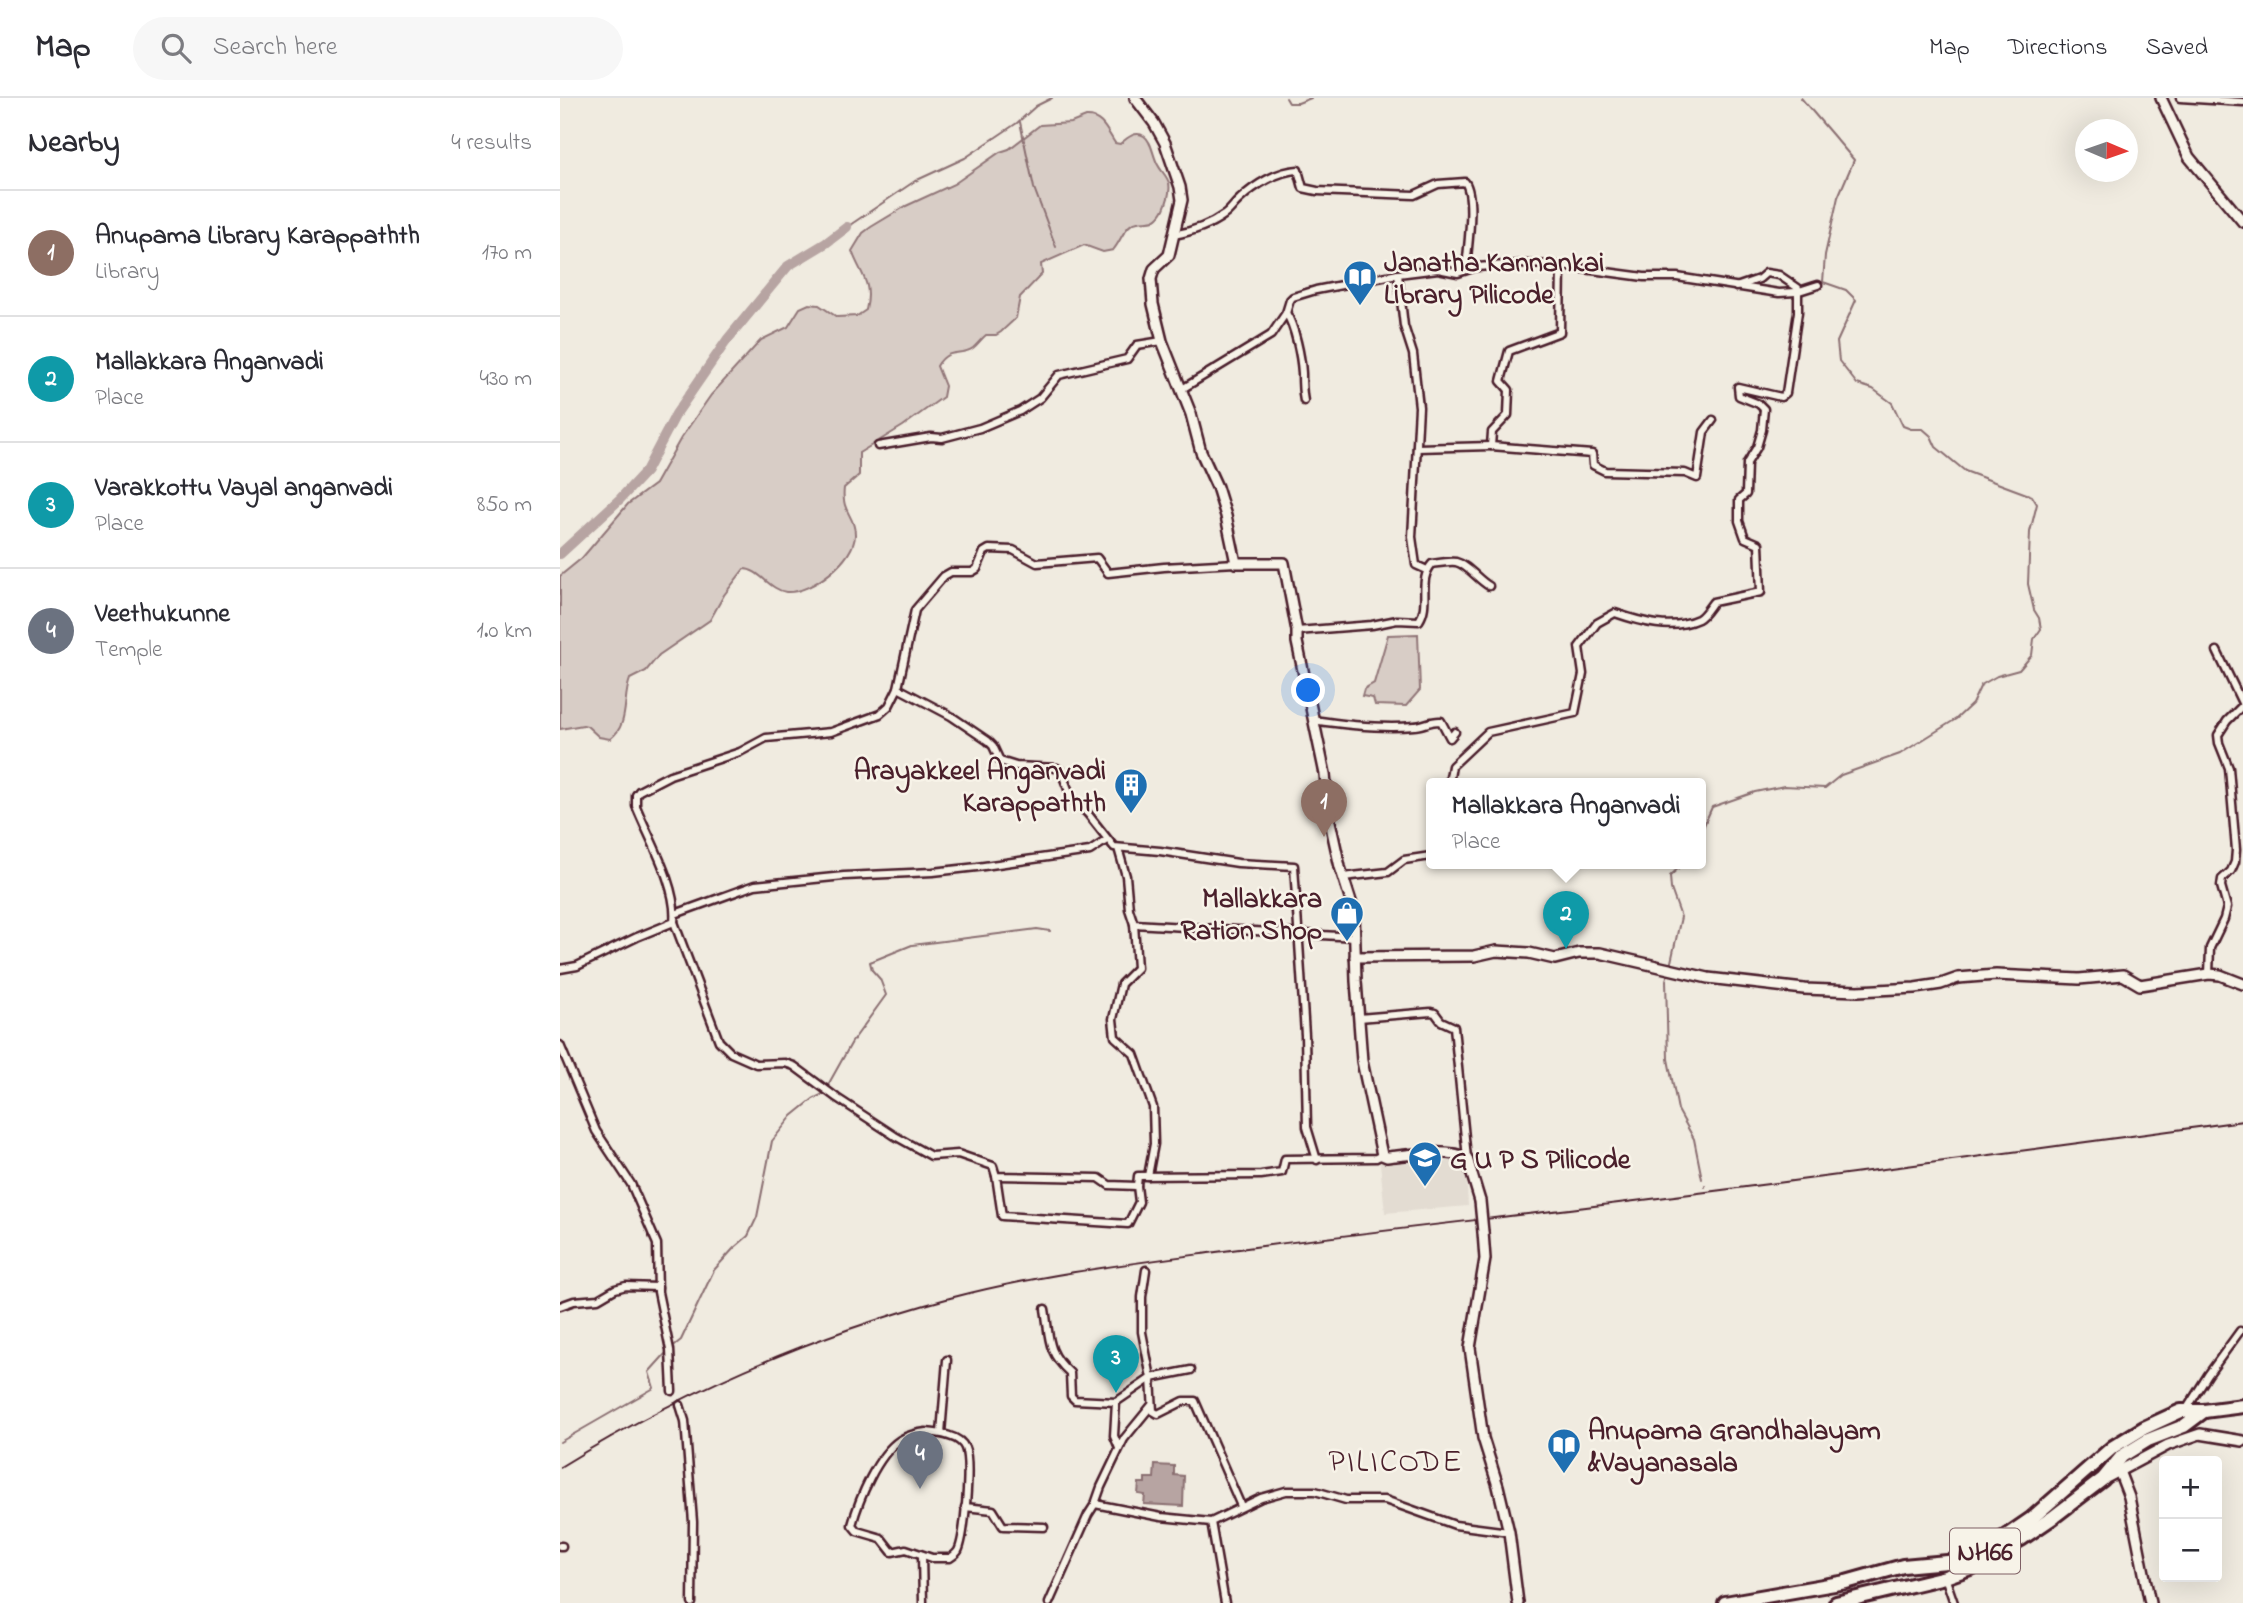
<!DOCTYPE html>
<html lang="en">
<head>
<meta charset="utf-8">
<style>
	body { margin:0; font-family:"Indie Flower",sans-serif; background:#f7f7f7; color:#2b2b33 }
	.controls { position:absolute; right:21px; bottom:21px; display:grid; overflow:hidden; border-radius:7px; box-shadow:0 7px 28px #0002 }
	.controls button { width:63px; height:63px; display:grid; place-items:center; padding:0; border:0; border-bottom:2px solid #e1e1e2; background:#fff; color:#2b2b33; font:35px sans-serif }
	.compass { position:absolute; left:1515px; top:21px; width:63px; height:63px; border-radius:50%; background:#fff; box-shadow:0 7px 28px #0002; rotate:92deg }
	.you { position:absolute; left:749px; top:593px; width:24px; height:24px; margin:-18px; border:5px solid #fff; border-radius:50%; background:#1a73e8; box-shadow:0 0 0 10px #1a73e833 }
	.badge { display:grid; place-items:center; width:46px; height:46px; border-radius:50%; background:#1f6fb2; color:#fff; font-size:23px; font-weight:700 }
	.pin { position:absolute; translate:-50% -58px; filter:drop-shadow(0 2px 4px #0008) }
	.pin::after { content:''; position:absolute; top:37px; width:24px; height:21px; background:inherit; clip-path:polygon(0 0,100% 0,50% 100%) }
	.popup { position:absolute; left:866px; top:680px; width:280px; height:91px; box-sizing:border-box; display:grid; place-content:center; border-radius:7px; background:#fff; filter:drop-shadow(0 2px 5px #0005); font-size:23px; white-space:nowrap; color:#7c7c81 }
	.popup b { font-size:26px; color:#2b2b33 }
	.popup::after { content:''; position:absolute; left:50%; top:100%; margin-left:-14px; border:14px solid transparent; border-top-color:#fff }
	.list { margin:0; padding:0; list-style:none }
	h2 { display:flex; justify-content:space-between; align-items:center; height:91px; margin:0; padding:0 28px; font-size:30px }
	h2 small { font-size:23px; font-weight:400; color:#7c7c81 }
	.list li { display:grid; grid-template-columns:46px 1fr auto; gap:21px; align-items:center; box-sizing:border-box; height:126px; padding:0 28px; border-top:2px solid #e1e1e2 }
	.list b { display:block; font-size:26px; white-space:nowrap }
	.list p { margin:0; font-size:23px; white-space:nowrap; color:#7c7c81 }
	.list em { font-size:23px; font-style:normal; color:#7c7c81 }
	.icon { flex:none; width:38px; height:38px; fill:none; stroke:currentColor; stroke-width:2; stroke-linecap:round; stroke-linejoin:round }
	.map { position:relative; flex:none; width:1683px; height:1505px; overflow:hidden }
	header { display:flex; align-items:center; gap:42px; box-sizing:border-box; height:98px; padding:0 35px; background:#fff; border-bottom:2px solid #e1e1e2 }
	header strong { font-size:33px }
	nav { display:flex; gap:38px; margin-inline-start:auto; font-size:24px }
	.search { width:490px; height:63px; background:#f7f7f7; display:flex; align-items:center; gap:18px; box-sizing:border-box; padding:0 24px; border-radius:38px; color:#7c7c81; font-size:26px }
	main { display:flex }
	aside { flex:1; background:#fff }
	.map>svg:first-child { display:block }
</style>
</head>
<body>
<header>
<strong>Map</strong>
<div class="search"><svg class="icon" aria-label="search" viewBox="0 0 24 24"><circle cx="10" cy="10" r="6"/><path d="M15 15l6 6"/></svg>Search here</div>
<nav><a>Map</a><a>Directions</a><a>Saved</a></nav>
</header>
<main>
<aside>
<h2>Nearby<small>4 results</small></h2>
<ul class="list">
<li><span class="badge" style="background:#8d6e63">1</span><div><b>Anupama Library Karappathth</b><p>Library</p></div><em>170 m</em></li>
<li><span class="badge" style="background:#0f9aa8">2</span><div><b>Mallakkara Anganvadi</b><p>Place</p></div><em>430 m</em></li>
<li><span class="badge" style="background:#0f9aa8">3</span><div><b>Varakkottu Vayal anganvadi</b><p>Place</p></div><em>850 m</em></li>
<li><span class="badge" style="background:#6b7280">4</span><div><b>Veethukunne</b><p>Temple</p></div><em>1.0 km</em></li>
</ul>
</aside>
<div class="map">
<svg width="1683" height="1505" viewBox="0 0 1683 1505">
	<rect width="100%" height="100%" fill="#f0ebe0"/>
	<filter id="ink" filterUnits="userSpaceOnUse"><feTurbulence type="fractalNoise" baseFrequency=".0143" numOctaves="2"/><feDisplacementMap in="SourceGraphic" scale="14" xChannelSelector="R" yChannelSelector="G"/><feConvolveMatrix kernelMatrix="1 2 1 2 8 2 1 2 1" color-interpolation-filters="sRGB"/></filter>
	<g filter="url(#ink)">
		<polygon fill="#e3dcd2" points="894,1063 906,1073 908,1108 825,1115 820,1065"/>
		<g fill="#d8cdc6" stroke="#917678" stroke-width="2">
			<path d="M 526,19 C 542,18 547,33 555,45 L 560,46 C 566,41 575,32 584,38 C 592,43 593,59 598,67 C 601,73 607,78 609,85 C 611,94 607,104 604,111 C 594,130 585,119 572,126 C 563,131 560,145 553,152 L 543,154 L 524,147 L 481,166 L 482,176 L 460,199 L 456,220 L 441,234 L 436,237 L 426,237 C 421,241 418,246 413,250 C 401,259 389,248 377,268 L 385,288 L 383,299 L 343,328 L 299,355 L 299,377 L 284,390 C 281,415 295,417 295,436 C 296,461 251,496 226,494 C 210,492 199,471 184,471 L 164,497 L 150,522 L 99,557 L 86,573 L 70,581 C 62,602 70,626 50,641 L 39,639 L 27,628 L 23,627 L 0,631 L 0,478 L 22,460 L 68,406 L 95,386 L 121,340 L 151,297 L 201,242 L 228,229 L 240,210 L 249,206 L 259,207 L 277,219 L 297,218 L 306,212 C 313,184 300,176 292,153 L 303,135 L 311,129 L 346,108 L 394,86 L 440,54 L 449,51 L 480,27 L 511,25 Z"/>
			<polygon points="858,536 860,592 846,608 815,607 813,600 802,598 804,591 814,585 828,537"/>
		</g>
		<polygon fill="#b7a4a2" stroke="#8b6f72" stroke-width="2" points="595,1367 614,1368 614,1377 624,1378 623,1408 584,1406 585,1397 578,1396 579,1385 585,1385 585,1380 594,1380"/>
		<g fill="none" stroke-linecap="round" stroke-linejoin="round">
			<g stroke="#8b6f72" stroke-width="2">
				<polyline points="726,0 729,5 738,5 751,0"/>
				<polyline points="460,24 474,90 496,149"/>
				<polyline points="287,129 355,83 405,60 457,25 476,8 492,0"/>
				<polyline points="1141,734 1152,709 1195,694 1224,688 1265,690 1281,677 1340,656 1396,621 1412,606 1421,587 1437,578 1459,572 1472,557 1474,541 1481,531 1479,520 1474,512 1468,486 1470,434 1477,406 1472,398 1405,373 1376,349 1371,338 1363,331 1351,331 1343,328 1332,305 1313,291 1297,286 1279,263 1277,244 1296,202 1286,192 1263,184 1265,157 1278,99 1294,62 1241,0"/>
				<polyline points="1111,864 1121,819 1111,791 1110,778 1124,765"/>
				<polyline points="1108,875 1106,882 1108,961 1118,1012 1134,1041 1142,1081"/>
				<polyline points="268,987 292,944 326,897 320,881 312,872 310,864 352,847 477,831 490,833"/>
				<polyline points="1145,1088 1145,1089"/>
				<polyline points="111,1250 121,1242 154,1172 174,1150 188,1138 197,1119 212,1043 232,1018 253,1001 263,996"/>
				<polyline points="0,1344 94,1290 89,1274 107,1254"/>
			</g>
			<polyline stroke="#b7a4a2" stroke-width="10" points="0,456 60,401 86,373 116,316 167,242 228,168 266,145 287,129"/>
			<g stroke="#4a1f2b" stroke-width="11">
				<g id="street">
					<polyline points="1620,0 1683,4"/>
					<path d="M 613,137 C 630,134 649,128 664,117 C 670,113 674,106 680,101 C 695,87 717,73 738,72 L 743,90 L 757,93 L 854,97 L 878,86 L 905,84 C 916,100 907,152 906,172"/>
					<polyline points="1001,168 1000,234 949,253 941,283 949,292 948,317 932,334 931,348 1032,356 1033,367 1045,373 1125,375 1137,380 1144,334 1153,322"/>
					<path d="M 726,215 C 735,228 741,259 742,275 C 742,285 742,293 744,303"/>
					<polyline points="622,291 711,237 726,215 730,202 733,199 756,192 838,176"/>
					<polyline points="318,348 371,339 382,340 420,330 460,313 480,300 499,277 567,261 577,247 602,243"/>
					<polyline points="857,350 931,348"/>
					<polyline points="867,472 856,467 852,439 859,309 853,256 844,228 838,176 878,171 898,175 916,169 962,166 994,167 1084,179 1117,179 1219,195 1236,194 1258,187"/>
					<path d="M 737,533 L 812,527 L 837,522 L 859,523 C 871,505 857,483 872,466 C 879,465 889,463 896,464 C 908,467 918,482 929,488"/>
					<polyline points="1657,553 1683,607"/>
					<polyline points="338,590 391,618 428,643 433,648 440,663 456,668 497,670 501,673 511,699 528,716 554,749 600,753 678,765 734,768 745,937 747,1029 757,1062"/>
					<path d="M 753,622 C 786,627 820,631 854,628 C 863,628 871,622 881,623 L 890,640 L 895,634"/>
					<path d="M 889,685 L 892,668 L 928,634 L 1015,615 L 1023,576 L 1019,549 L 1037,525 L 1055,515 C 1081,524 1112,533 1138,521 C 1144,518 1149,509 1153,504 L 1201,494 L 1199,446 L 1185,440 L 1179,423 L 1179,402 L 1186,396 L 1187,365 L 1197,349 L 1202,332 L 1204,311 L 1199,306 L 1179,298 L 1178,289 L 1221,299 L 1226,295 L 1238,214 L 1238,190 L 1219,177 L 1206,175 L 1199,181 L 1176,189"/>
					<polyline points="558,750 566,778 569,811 574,826 795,839"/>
					<polyline points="783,779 828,774 844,762 871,758"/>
					<polyline points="115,816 195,787 284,778 373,774 417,769 530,753 547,742"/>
					<polyline points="114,824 159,943 171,955 196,966 225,965 234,968 277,1000 335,1038 371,1058 398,1056 433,1068 436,1078 539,1080 549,1087 577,1088 578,1078 701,1077 722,1074 725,1061 816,1060 822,1057"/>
					<polyline points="574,826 577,870 561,886 553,921 555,939 574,956 593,1009 594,1046 588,1078"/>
					<path d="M 0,871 L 17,868 L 77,839 L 114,824 C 118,789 89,741 76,708 L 76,697 L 79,693 L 110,677 L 180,654 L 206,640 L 271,634 L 320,616 L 329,608 L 338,590 L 355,512 L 384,478 L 391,474 L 412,474 L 417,471 L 424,454 L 429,451 L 453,452 L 477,465 L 537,460 L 548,475 L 604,469 L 676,465"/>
					<polyline points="1649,876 1650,850 1664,821 1667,809 1661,788 1662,781 1671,773 1675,764 1676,752 1669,670 1659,645 1658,637 1667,623 1683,607"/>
					<polyline points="799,920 871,914 875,915 881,923 894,929 907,1060"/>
					<polyline points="0,947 36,1033 71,1086 97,1146 98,1194 110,1252 112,1293"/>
					<polyline points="436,1078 442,1118 568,1126 579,1104 577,1088"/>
					<polyline points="586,1172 582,1199 582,1234 591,1280 593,1313 598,1316 624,1303 635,1303 681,1408"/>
					<polyline points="0,1208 14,1203 38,1201 55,1191 66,1188 98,1189"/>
					<path d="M 485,1211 C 490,1240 486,1253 510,1275 L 511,1298 L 515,1302 L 556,1304"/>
					<polyline points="120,1307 125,1323 133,1424 132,1505"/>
					<polyline points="1626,1312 1648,1277 1680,1233"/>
					<path d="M 366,1334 C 378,1335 400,1337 405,1350 C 411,1364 405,1439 398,1453 C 396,1456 393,1458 390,1460 L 372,1460 L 346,1451 L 332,1454 L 321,1440 L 297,1433 L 292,1427 C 299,1401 317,1357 340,1342 C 348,1337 357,1335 366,1334 Z"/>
					<polyline points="381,1335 387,1262"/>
					<polyline points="559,1350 554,1338 556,1304 591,1280 631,1272"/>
					<polyline points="535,1406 541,1389 564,1341 591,1308"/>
					<polyline points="405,1409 433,1412 443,1428 484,1429"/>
					<polyline points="0,1448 2,1448"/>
					<polyline points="362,1457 363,1505"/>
					<polyline points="1385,1479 1394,1505"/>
					<polyline points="489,1505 528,1417 535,1406 601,1419 651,1424"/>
					<polyline points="665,1505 651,1424 701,1400 726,1393 755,1393 786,1402 825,1402 895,1427 949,1434"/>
				</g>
			</g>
			<g stroke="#4a1f2b" stroke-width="14">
				<g id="secondary">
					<path d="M 575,0 L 594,25 L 605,45 L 620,89 L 622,102 L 609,157 L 594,171 L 591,181 L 593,206 L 602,243 L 631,316 L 641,354 L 657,389 L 666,418 L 676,465 L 724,465 L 737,533 L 737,544 L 765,676 L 769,719 L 780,769 L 794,813 L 796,883 L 802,963 L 822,1057 L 827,1059 C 849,1057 888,1050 907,1060 L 920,1103"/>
					<polyline points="1601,0 1629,59 1683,124"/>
					<polyline points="795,859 914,858 936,853 969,855 995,861 1019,855 1040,855 1148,880 1244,891 1298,893 1355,890 1381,886 1398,880 1436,877 1519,881 1563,877 1580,887 1649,876 1660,877 1683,886"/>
					<polyline points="923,1134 925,1161 910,1250 923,1340 938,1388 949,1434 958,1505"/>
					<polyline points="1559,1373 1569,1399 1590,1505"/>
					<polyline points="1548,1379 1608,1347 1640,1336 1683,1343"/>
				</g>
			</g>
			<g stroke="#4a1f2b" stroke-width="18">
				<g id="highway">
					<polyline points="1165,1505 1286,1484 1343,1468 1398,1463 1417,1458 1471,1421 1553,1349 1584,1330 1621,1313 1644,1313 1683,1308"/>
					<polyline points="1276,1505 1385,1479 1413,1469 1461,1441 1492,1420 1543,1381 1562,1358 1588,1342 1624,1328 1644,1313"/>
				</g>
			</g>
			<use href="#street" stroke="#f7f3e8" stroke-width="6"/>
			<use href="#secondary" stroke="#f7f3e8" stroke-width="9"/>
			<use href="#highway" stroke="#f7f3e8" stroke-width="12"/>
			<path stroke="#4a1f2b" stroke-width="2" d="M 0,1369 C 120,1295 253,1237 390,1200 C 477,1177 566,1166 656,1154 C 774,1138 892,1125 1010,1111 C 1235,1084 1459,1053 1683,1023"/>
			<g stroke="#4a1f2b" stroke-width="14" stroke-linecap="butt">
				<polyline id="secondary-bridge" points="920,1103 923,1134"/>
			</g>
			<use href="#secondary-bridge" stroke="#f7f3e8" stroke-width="9"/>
		</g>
	</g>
	<defs>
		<g id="library-pin" transform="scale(1.75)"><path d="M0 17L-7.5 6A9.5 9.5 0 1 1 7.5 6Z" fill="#1f6fb2" stroke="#f7f3e8"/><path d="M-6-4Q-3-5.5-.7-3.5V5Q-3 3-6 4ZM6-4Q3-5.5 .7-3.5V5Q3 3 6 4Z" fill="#fff"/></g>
		<g id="building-pin" transform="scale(1.75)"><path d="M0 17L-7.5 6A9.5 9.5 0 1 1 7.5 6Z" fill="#1f6fb2" stroke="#f7f3e8"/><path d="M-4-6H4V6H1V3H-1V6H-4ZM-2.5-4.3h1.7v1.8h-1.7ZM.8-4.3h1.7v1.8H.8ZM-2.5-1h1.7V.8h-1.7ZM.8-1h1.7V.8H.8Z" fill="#fff"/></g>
		<g id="shop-pin" transform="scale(1.75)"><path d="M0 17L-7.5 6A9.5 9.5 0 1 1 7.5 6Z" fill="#1f6fb2" stroke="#f7f3e8"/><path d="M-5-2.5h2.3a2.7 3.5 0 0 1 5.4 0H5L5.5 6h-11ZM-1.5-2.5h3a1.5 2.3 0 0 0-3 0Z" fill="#fff"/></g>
		<g id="school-pin" transform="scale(1.75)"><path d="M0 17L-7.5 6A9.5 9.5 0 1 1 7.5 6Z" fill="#1f6fb2" stroke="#f7f3e8"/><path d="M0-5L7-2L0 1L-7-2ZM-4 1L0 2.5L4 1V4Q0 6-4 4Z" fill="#fff"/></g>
	</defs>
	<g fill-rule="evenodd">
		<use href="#library-pin" x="800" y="179"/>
		<use href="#building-pin" x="571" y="687"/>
		<use href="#shop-pin" x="787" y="815"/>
		<use href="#school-pin" x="865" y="1060"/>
		<use href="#library-pin" x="1004" y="1347"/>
	</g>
	<g text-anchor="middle" stroke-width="5" stroke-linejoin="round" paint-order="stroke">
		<rect fill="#f7f3e8" stroke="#7e5f64" stroke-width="2" x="1390" y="1430.5" width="70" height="45" rx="5"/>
		<g font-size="26" font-weight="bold" fill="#4a1f2b">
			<text x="1425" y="1462">NH66</text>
		</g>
		<g font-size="28" font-weight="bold" fill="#4a1f2b" stroke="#f7f3e8" text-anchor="start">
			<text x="824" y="173">Janatha Kannankai<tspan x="824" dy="32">Library Pilicode</tspan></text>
			<text x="546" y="681" text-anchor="end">Arayakkeel Anganvadi<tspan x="546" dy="32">Karappathth</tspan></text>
			<text x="762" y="809" text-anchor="end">Mallakkara<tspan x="762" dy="32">Ration Shop</tspan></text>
			<text x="890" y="1070">G U P S Pilicode</text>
			<text x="1028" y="1341">Anupama Grandhalayam<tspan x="1028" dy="32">&amp;Vayanasala</tspan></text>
		</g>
		<g font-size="32" letter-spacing="2" fill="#4a1f2b" stroke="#f7f3e8">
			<text x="836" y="1373">PILICODE</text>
		</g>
	</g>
</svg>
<div class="controls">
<button>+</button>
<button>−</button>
</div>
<svg class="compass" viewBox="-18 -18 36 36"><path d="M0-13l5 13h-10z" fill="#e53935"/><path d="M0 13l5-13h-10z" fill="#7c7c81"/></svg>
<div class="you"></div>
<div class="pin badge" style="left:764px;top:739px;background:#8d6e63">1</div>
<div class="pin badge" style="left:1006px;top:851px;background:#0f9aa8">2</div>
<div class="popup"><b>Mallakkara Anganvadi</b>Place</div>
<div class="pin badge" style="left:556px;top:1295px;background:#0f9aa8">3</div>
<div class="pin badge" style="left:360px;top:1391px;background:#6b7280">4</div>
</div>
</main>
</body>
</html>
